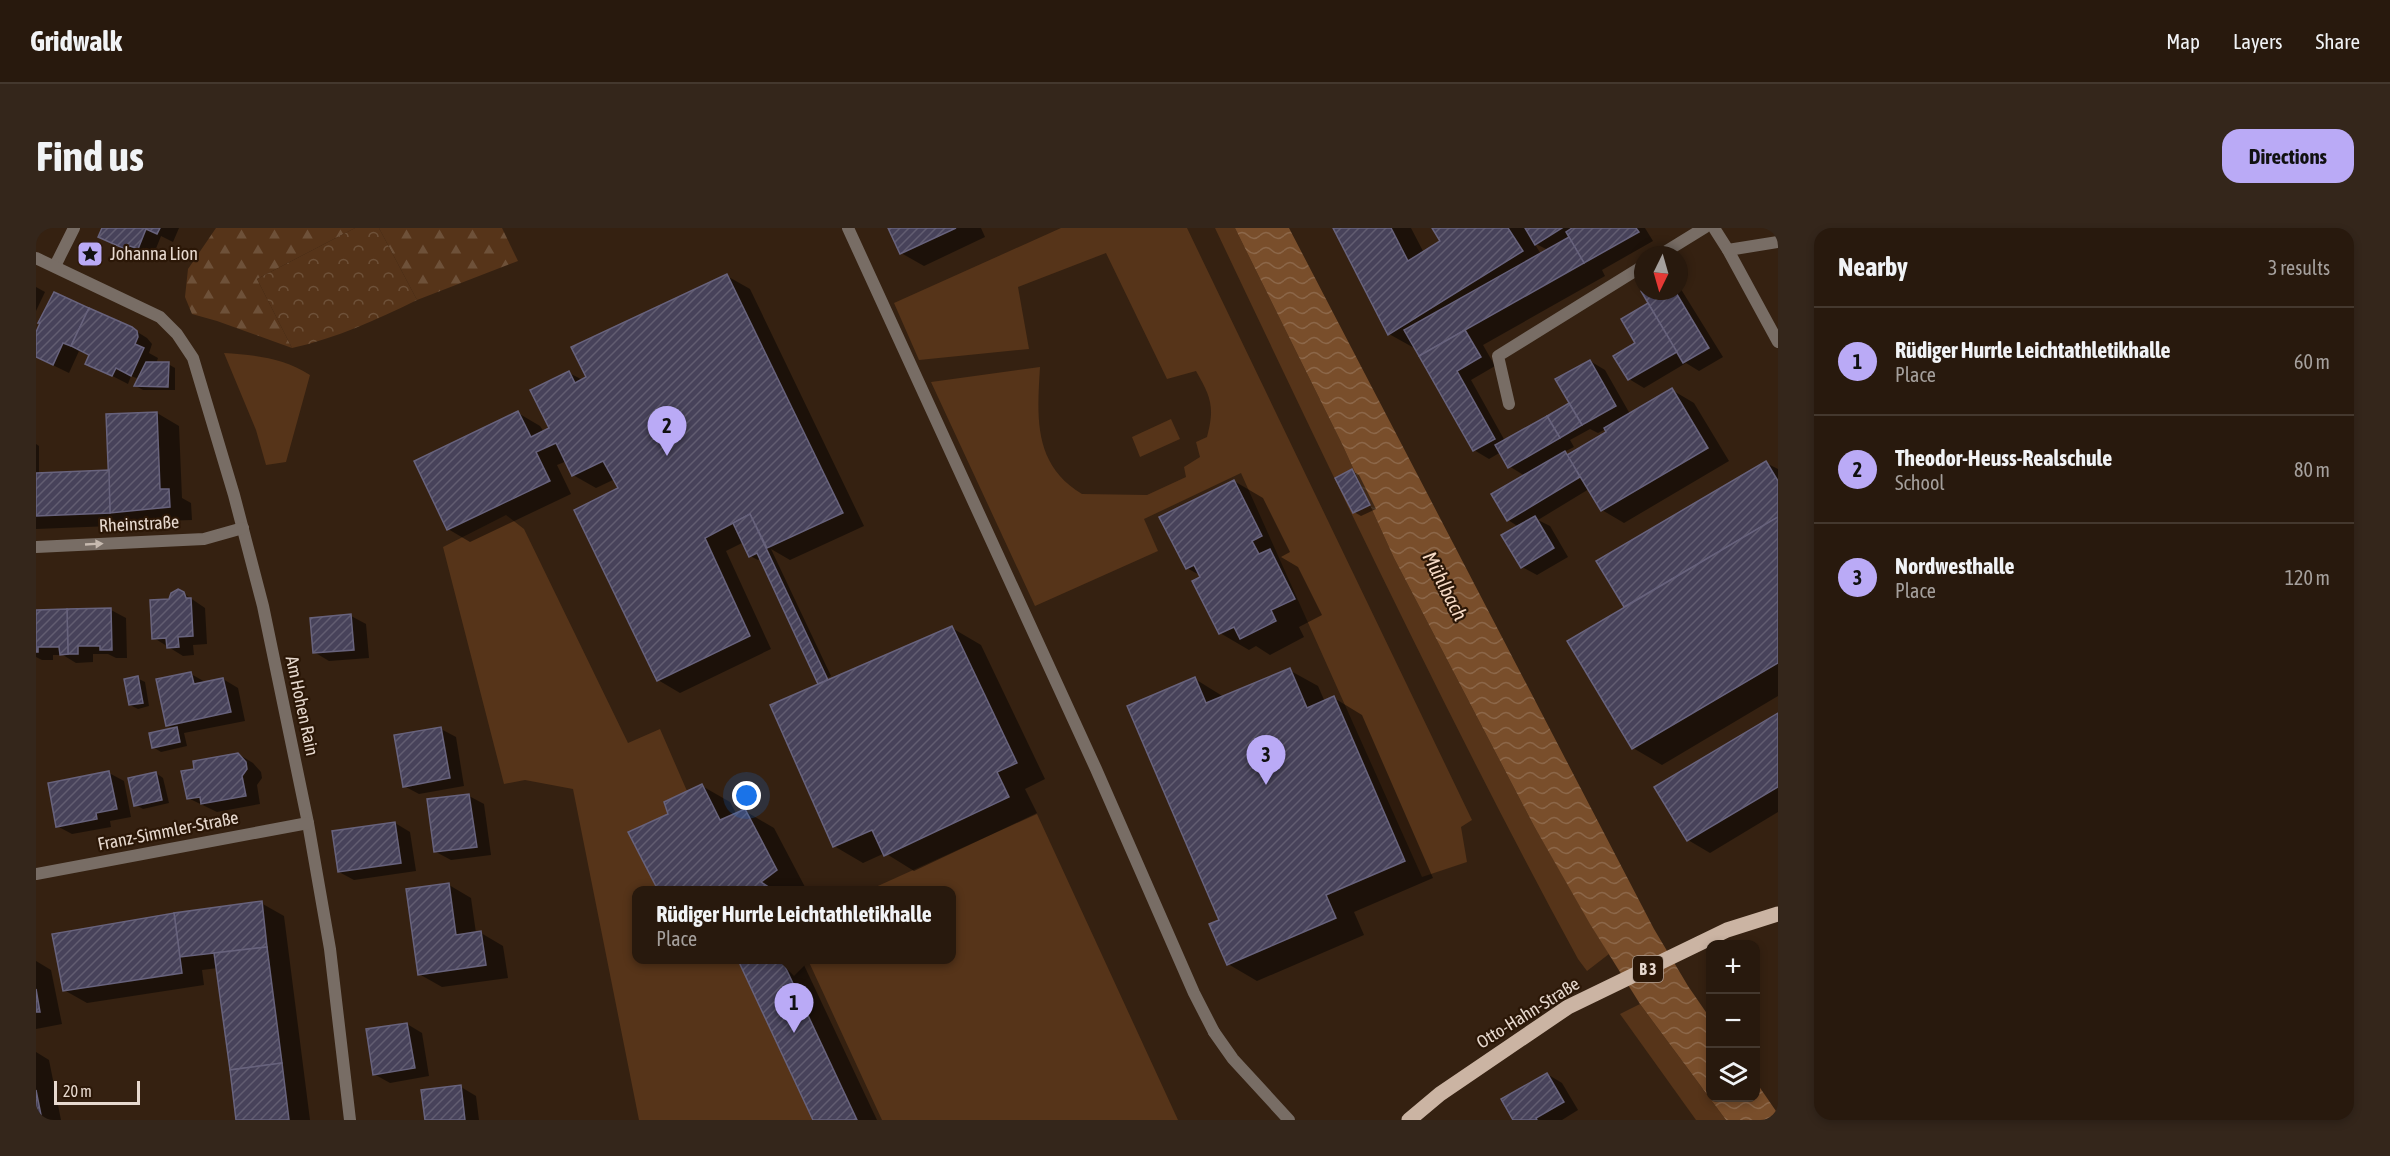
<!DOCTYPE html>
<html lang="en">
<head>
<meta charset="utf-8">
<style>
	body { margin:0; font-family:"Asap Condensed",sans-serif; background:#34261b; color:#f1f3f6 }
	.controls { position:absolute; right:18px; bottom:18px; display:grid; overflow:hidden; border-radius:12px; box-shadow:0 3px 9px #0003 }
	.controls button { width:54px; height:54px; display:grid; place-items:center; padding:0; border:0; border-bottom:2px solid #44382e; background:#28190d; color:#f1f3f6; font:30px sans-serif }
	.compass { position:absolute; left:1598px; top:18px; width:54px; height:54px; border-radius:50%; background:#28190d; box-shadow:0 3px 9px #0003; rotate:185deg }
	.scale { position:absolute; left:18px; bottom:15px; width:86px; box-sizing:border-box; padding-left:6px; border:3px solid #e7d9cf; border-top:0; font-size:16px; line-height:21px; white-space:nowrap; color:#e7d9cf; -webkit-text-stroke:4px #2b1707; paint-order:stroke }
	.you { position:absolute; left:711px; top:568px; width:21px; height:21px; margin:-15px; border:4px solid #fff; border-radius:50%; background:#1a73e8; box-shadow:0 0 0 9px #1a73e833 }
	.badge { display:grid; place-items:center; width:39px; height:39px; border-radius:50%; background:#baaaf6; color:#111; font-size:20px; font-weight:700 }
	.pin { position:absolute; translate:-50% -50px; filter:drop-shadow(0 2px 3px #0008) }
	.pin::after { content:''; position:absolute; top:32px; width:21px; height:18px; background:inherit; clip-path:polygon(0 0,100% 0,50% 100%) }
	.popup { position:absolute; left:596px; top:658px; width:324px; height:78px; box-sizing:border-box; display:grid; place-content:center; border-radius:12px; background:#28190d; filter:drop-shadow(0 2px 4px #0005); font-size:20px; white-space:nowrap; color:#a5a09d }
	.popup b { font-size:22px; color:#f1f3f6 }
	.popup::after { content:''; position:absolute; left:50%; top:100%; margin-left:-12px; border:12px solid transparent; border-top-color:#28190d }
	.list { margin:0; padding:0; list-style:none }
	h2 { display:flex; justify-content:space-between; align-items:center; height:78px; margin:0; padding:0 24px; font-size:26px }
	h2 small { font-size:20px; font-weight:400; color:#a5a09d }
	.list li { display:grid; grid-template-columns:39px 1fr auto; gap:18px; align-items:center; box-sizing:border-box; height:108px; padding:0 24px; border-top:2px solid #44382e }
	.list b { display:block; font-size:22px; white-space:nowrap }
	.list p { margin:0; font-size:20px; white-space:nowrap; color:#a5a09d }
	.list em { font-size:20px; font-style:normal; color:#a5a09d }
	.icon { flex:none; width:33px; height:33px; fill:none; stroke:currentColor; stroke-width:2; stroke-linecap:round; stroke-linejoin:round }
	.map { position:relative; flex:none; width:1742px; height:892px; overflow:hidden; border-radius:18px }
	header { display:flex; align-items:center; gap:36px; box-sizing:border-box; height:84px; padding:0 30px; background:#28190d; border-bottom:2px solid #44382e }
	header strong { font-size:28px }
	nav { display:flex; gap:33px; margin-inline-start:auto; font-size:21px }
	.intro { display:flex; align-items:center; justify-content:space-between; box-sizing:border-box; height:144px; padding:0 36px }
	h1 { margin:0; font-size:42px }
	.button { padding:15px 27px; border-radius:18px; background:#baaaf6; color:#111; font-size:21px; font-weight:700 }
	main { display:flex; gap:36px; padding:0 36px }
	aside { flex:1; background:#28190d; border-radius:18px; box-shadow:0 3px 9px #0003 }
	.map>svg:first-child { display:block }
</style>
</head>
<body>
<header>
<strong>Gridwalk</strong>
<nav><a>Map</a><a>Layers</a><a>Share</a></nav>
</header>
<div class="intro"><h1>Find us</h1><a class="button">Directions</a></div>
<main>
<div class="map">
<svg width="1742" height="892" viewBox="0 0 1742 892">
	<defs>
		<pattern id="forest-firs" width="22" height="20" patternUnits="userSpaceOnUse" patternTransform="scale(1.5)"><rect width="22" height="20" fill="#563419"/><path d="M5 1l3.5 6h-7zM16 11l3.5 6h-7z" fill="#6e5139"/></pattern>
		<pattern id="park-crowns" width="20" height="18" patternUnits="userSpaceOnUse" patternTransform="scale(1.5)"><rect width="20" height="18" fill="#563419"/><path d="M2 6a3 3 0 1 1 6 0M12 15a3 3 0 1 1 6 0" fill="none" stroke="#6e5139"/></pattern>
		<pattern id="water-waves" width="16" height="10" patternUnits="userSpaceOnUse" patternTransform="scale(1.5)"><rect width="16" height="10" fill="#794e2b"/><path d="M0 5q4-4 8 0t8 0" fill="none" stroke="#8c6749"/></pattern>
		<pattern id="building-hatch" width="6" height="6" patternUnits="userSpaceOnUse" patternTransform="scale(1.5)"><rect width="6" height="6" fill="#47425a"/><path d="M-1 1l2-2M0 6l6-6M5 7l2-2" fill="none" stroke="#625d71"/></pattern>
	</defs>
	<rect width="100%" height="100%" fill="#352111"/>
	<g fill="#563419">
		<path d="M 1025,0 L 1151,0 L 1436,592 L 1425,599 L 1431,634 L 1386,649 L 1205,245 L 1108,291 L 1122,323 L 999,378 L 895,154 L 1004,139 C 1001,189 997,237 1046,266 L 1111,267 L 1150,249 L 1148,239 L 1164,229 L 1160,214 L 1171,209 C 1179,179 1175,169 1160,143 L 1131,151 L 1070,25 L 982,59 L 993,121 L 883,132 L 858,75 Z"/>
		<path d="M 1179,0 L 1199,0 L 1307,218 L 1358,330 L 1498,598 L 1573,726 L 1551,743 L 1542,731 C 1412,492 1296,246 1179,0 Z"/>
		<path d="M 188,125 C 219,127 247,130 274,147 L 250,234 L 230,237 L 220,202 Z"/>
		<polygon points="1135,191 1144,211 1104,229 1096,209"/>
		<polygon points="470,287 488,301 592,515 624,501 651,563 628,574 632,586 592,604 622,662 600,662 600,732 702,732 777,892 603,892 537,561 489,552 468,556 407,319"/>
		<polygon points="1001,586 1142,892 846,892 772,732 915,732 915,662 833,662"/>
		<polygon points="1604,776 1690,892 1660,892 1584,786"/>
	</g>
	<g fill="url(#forest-firs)">
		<polygon points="180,0 319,0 221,51 256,120 181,93 156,86 149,69 152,41"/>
		<polygon points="343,0 466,0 482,33 381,72"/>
	</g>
	<path fill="url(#park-crowns)" d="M 319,0 L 343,0 L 381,72 C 340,92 301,110 256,120 L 221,51 Z"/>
	<polygon fill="url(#water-waves)" points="1199,0 1253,0 1618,701 1652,758 1674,790 1674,870 1720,870 1720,854 1742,886 1742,892 1690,892 1604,776 1554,696 1498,598 1358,330 1307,218"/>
	<g fill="#0007" fill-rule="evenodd">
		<polygon points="67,0 143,0 137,14 125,8 117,28 110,25 105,29 64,9"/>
		<polygon points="854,0 945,0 949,9 888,38 865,25"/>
		<path d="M 1299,0 L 1375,0 L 1388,25 L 1407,14 L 1397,0 L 1609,0 L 1617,13 L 1566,42 L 1569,48 L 1447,117 L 1459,138 L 1435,152 L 1469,213 L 1533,177 L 1537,179 L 1554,133 L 1569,142 L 1594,186 L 1636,162 L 1658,175 L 1693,233 L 1588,295 L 1566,282 L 1553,261 L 1502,292 L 1514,298 L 1532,329 L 1501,347 L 1486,339 L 1483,299 L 1472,292 L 1489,248 L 1473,238 L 1465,224 L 1453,231 L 1438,222 L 1380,121 L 1353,106 ZM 1498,15 L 1512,22 L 1505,26 ZM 1554,201 L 1562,205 L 1570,201 L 1572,205 L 1534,228 L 1528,224 L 1538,219 L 1534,212 Z"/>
		<polygon points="691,48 714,61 828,298 754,332 735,321 795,448 786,453 786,456 916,400 945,417 1009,551 989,561 1001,585 878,643 849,625 827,635 798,618 736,478 784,457 725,330 722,332 714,328 708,314 690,323 735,421 644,465 622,452 584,261 579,251 560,260 537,247 531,233 521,237 535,266 434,314 412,301 482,185 504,198 508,204 515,201 533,145 547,152"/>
		<polygon points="1643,58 1687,129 1663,143 1650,135 1608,160 1593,151 1614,75 1608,63 1643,63"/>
		<polygon points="0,59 9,64 0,83"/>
		<polygon points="95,100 111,110 116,116 113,125 122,130 120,136 132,136 139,140 139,162 107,162 100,158 103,151 95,148 92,156 51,135 54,128 43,123 33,145 0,129 0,108"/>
		<polygon points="121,185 143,198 146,270 155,275 156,292 126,293 126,296 0,301 0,216 3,218 3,247 74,243"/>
		<polygon points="1730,235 1742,241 1742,468 1626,537 1597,520 1591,379 1589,378"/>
		<polygon points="1316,243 1323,247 1340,281 1325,288 1318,284"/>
		<polygon points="1198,253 1227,270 1254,324 1245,329 1262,339 1286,387 1263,399 1268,409 1234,427 1220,418 1213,422 1184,405 1167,349 1151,340"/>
		<polygon points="147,365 169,380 171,416 157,417 158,427 147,428 118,410 134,372"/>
		<polygon points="75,382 90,390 91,430 80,430 72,426 57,426 57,434 40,435 27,427 17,427 17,432 6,432 0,429 0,383"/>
		<polygon points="315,388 330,396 333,430 293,433 278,424"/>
		<polygon points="1253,442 1282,458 1289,474 1298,470 1326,487 1397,650 1318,684 1328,707 1221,753 1192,736 1159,451 1188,469"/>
		<polygon points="155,446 171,455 187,451 202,460 209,493 148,505 151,518 125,524 117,519 138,501 131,497"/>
		<polygon points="101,450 109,454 113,478 102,481 94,477"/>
		<polygon points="1742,487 1742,584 1674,625 1652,612"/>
		<polygon points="405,501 420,509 428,558 383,566 368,558"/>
		<polygon points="202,526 217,535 225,544 226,550 221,557 224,576 181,584 152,570 160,542"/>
		<polygon points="73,545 88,553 95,589 74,593 75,599 36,606 21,598"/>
		<polygon points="120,545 127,550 133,575 107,581 100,577"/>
		<polygon points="666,558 694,574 701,587 709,583 738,600 769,659 764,662 623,662 594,605 634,587"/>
		<polygon points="433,568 448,576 455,627 415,632 400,624"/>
		<polygon points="359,595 374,604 380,643 318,652 303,644"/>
		<polygon points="413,657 435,670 440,705 445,705 467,718 472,750 406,759 383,746"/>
		<polygon points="225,675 248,688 274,892 202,892 182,740 166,742 168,757 51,775 28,762 18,707 159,683"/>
		<polygon points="703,732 770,732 767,735 841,892 779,892"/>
		<polygon points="0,733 15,742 26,796 0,801"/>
		<polygon points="371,796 386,805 393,848 354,855 338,846"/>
		<polygon points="0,824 13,832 25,892 0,892"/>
		<polygon points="1511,846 1526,855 1542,882 1526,892 1479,892"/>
		<polygon points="425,859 440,868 443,892 390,892"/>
	</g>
	<g fill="url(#building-hatch)" stroke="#68637d" stroke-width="1.5">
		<polygon points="66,0 124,0 121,6 110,1 102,21 94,18 89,21 62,9"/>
		<polygon points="852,0 920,0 864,26"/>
		<polygon points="1297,0 1355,0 1372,33 1404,13 1396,0 1472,0 1487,23 1352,107"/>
		<polygon points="1489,0 1526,0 1499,17"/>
		<polygon points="1536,0 1600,0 1603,4 1548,35 1530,4"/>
		<polygon points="1533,9 1548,35 1383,128 1368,102"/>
		<polygon points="691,46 807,285 731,320 714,286 669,310 714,408 621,453 538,282 582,260 567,233 536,248 520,215 500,224 514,253 411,302 378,233 482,183 495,209 513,200 494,162 533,143 539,155 550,149 535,119"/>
		<polygon points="1607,62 1639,63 1673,120 1647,135 1605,63"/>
		<polygon points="18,64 53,80 35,118 27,115 17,137 0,129 0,104 4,95 2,95"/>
		<polygon points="1612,75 1641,124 1592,152 1577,128 1599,115 1585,91"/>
		<polygon points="53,80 96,99 101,103 102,109 99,116 108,120 95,148 80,140 76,148 49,136 53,127 35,118"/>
		<polygon points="1429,102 1445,129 1421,143 1459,211 1437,223 1383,128"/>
		<polygon points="1554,132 1580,178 1546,197 1519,151"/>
		<polygon points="110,134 133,134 132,159 98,158"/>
		<polygon points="1636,160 1672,220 1565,283 1531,227 1570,204 1568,200"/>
		<polygon points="1533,175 1546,197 1524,210 1511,188"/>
		<polygon points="121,184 124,261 133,261 134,279 74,285 70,186"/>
		<polygon points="1511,188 1524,210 1472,240 1459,217"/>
		<polygon points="1529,223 1544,249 1471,293 1455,266"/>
		<polygon points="1730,233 1742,253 1742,289 1588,379 1560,333"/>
		<polygon points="1316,241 1334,277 1317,285 1299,250"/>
		<polygon points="73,242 74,285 0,288 0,245"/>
		<polygon points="1198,252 1226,308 1216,313 1223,326 1234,321 1259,371 1235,382 1240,393 1204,411 1198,399 1183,406 1156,353 1164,349 1158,337 1150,341 1123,289"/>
		<polygon points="714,286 792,452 782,456 721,325 713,329 697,295"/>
		<polygon points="1499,288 1518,320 1485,340 1465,307"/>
		<polygon points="1742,289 1742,435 1596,521 1531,413"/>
		<polygon points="142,361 148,364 150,370 155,370 157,408 142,409 143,419 131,420 130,410 116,411 114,372 133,371 135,365"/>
		<polygon points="75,380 76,422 64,422 64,418 42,418 42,426 32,426 31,381"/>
		<polygon points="31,381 32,426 24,427 23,419 2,419 2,424 0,424 0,382"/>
		<polygon points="315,386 318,422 277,425 274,390"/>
		<polygon points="916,398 981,535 961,544 973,569 848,628 836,602 797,619 734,477"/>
		<polygon points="1254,440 1271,480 1298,468 1369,633 1290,667 1300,690 1191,737 1173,696 1183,692 1091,478 1159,449 1170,475"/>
		<polygon points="155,444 158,456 187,450 195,484 130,498 120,451"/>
		<polygon points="102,448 107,475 93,477 88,451"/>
		<polygon points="1742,485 1742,559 1651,613 1618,559"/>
		<polygon points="141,499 144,514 116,520 113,505"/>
		<polygon points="405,499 414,550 367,559 358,507"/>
		<polygon points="202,525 210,534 211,541 206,548 210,568 165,576 164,569 151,571 145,543 158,541 157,533"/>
		<polygon points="73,543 81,581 60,585 61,591 20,599 12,555"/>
		<polygon points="120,544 126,572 98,578 92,550"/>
		<polygon points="666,556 684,592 709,581 741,642 725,654 737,662 622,662 592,604 632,586 628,574"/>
		<polygon points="433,566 441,619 398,624 391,571"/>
		<polygon points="359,594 365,635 302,644 296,603"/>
		<polygon points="413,655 420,707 445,703 450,737 382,747 370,661"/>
		<polygon points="226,673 231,719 144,729 138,685"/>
		<polygon points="138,685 146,745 27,763 16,706"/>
		<polygon points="231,719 246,835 194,842 178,725"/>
		<polygon points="702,732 746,732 821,892 777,892"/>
		<polygon points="0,761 4,784 0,784"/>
		<polygon points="371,795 379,840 337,847 330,801"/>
		<polygon points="246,835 253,892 200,892 194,842"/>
		<polygon points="1511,845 1528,874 1500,890 1501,892 1477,892 1465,871"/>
		<polygon points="425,857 429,892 389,892 385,862"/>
		<polygon points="0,862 6,892 0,892"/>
	</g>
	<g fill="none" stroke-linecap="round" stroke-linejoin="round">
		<g stroke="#786d65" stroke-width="12">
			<polyline points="1624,27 1668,0"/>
			<polyline points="19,38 38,0"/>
			<polyline points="1473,176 1462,128 1607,38"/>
			<polyline points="1178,804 1197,831 1253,892"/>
		</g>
		<g stroke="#786d65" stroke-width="12">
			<polyline points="812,0 1060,541 1158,765 1178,804"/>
			<polyline points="1678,0 1692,22 1742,114"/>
			<polyline points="1692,22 1742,14"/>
			<polyline points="0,30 124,89 141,106 157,130 198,267 227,378 272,595 294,721 314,892"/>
			<polyline points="0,319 168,311 207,300"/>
			<polyline points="0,646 272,595"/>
		</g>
		<polyline stroke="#cbb4a3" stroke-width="15" points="1373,892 1404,866 1532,779 1691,702 1742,686"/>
	</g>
	<defs><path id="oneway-solid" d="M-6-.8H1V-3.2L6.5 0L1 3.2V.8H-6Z" transform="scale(1.5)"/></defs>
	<use fill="#c6b9af" href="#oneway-solid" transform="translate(58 316) rotate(-3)"/>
	<defs>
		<g id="sight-square" transform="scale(1.35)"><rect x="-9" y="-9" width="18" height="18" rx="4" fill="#baaaf6" stroke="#2b1707"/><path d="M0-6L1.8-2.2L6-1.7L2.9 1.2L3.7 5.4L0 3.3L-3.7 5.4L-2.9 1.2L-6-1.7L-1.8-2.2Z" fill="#111"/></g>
	</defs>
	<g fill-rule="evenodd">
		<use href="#sight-square" x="54" y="26"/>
	</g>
	<g text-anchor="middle" stroke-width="4.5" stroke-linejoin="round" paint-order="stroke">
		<rect fill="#2b1707" stroke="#af9f93" stroke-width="1.5" x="1597" y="728" width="30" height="26" rx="4.5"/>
		<g font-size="16" font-weight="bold" fill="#e7d9cf">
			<text x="1612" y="747">B 3</text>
		</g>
		<g font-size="18" fill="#e7d9cf" stroke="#2b1707" text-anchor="start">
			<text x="74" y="32">Johanna Lion</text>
		</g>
		<g font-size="18" fill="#e7d9cf" stroke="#2b1707">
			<text transform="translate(103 296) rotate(-3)" y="6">Rheinstraße</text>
			<text transform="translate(266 478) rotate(78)" y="6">Am Hohen Rain</text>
			<text transform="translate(132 603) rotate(-11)" y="6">Franz-Simmler-Straße</text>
			<text transform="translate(1492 785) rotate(-32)" y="6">Otto-Hahn-Straße</text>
		</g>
		<g font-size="20" font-style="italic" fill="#f7dbc6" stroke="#2b1707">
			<text transform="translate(1409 358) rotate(63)" y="7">Mühlbach</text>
		</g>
	</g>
</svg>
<div class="controls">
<button>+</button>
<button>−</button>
<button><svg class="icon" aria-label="layers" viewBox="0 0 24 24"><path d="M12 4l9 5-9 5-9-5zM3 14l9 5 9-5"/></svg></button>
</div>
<svg class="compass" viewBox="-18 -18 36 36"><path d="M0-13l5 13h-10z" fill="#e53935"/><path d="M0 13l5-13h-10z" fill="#a5a09d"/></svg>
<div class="scale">20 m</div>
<div class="you"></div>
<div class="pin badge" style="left:758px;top:805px">1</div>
<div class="popup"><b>Rüdiger Hurrle Leichtathletikhalle</b>Place</div>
<div class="pin badge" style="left:631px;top:228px">2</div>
<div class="pin badge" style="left:1230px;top:557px">3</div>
</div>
<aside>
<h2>Nearby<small>3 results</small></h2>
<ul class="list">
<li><span class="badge">1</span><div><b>Rüdiger Hurrle Leichtathletikhalle</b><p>Place</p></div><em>60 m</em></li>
<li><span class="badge">2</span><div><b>Theodor-Heuss-Realschule</b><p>School</p></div><em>80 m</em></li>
<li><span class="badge">3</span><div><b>Nordwesthalle</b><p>Place</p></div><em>120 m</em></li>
</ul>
</aside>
</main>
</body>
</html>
